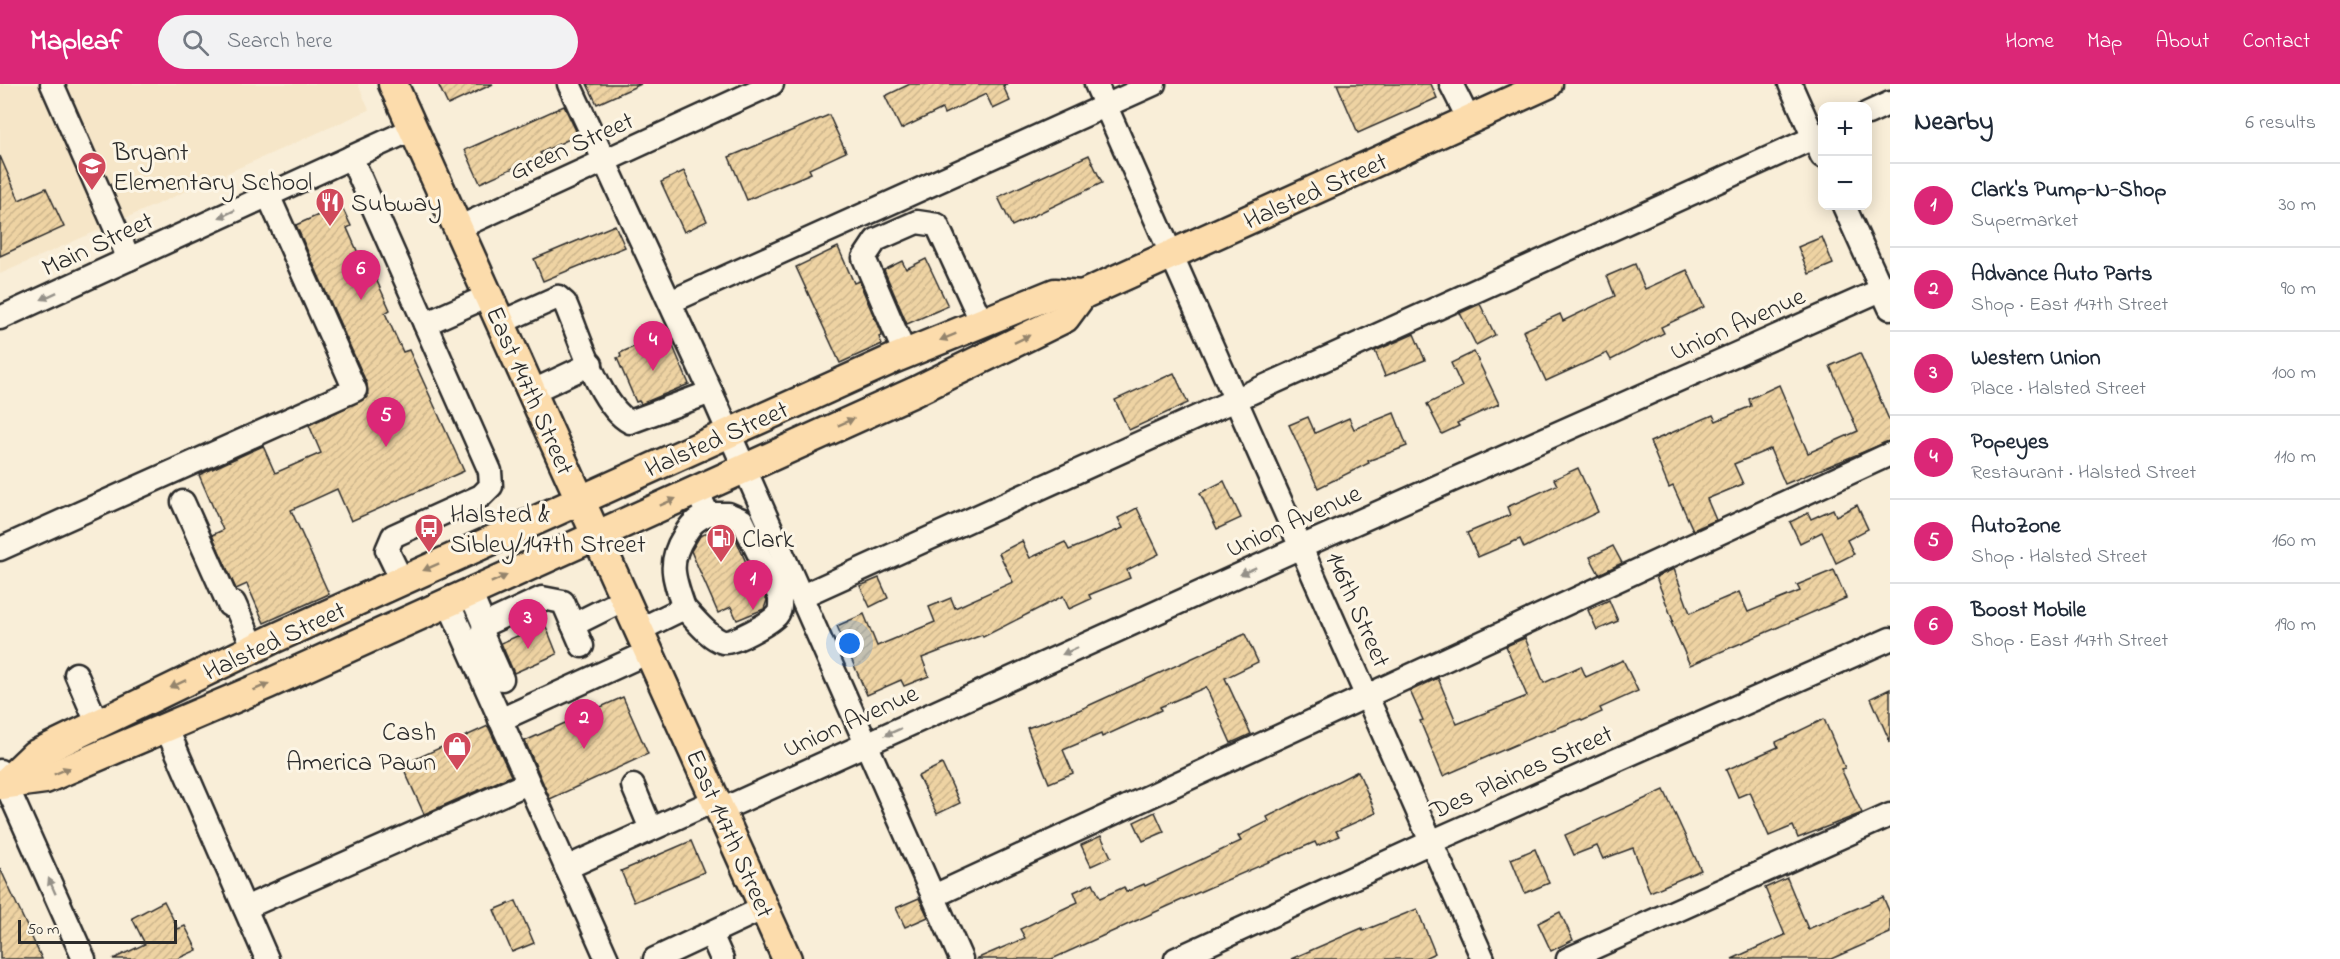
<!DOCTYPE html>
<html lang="en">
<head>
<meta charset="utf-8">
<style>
	body { margin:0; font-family:"Indie Flower",sans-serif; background:#f2f2f3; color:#1f2937 }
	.controls { position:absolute; right:18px; top:18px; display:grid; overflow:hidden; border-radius:12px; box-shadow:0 3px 15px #0003 }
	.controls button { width:54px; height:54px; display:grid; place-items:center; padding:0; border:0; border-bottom:2px solid #e0e1e3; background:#fff; color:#1f2937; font:30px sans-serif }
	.scale { position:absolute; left:18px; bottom:15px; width:159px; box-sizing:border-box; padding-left:6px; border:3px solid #2b2b2b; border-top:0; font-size:16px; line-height:21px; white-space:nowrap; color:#2b2b2b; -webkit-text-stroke:4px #fcf5e5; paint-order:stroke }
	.you { position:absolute; left:850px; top:560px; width:21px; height:21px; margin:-15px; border:4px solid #fff; border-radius:50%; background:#1a73e8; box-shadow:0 0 0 9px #1a73e833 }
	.badge { display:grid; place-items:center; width:39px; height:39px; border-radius:50%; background:#db2777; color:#fff; font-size:20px; font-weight:700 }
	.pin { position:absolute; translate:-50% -50px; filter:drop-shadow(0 2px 3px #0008) }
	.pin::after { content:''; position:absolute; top:32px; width:21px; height:18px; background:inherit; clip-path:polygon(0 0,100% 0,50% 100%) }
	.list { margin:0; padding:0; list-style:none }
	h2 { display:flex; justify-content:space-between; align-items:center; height:78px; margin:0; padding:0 24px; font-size:26px }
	h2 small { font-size:20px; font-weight:400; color:#747a83 }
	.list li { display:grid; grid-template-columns:39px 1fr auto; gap:18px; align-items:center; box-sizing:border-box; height:84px; padding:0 24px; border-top:2px solid #e0e1e3 }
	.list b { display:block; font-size:22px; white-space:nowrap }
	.list p { margin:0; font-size:20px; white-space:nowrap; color:#747a83 }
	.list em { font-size:20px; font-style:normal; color:#747a83 }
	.icon { flex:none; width:33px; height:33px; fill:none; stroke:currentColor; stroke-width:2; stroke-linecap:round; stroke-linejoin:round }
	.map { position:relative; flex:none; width:1890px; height:875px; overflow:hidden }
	header { display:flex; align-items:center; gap:36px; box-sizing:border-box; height:84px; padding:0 30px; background:#db2777; color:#fff }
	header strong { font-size:28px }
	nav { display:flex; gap:33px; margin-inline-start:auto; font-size:21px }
	.search { width:420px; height:54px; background:#f2f2f3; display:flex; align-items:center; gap:15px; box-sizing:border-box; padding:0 21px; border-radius:33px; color:#747a83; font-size:22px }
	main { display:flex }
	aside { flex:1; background:#fff }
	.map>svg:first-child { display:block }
</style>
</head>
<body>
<header>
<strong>Mapleaf</strong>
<div class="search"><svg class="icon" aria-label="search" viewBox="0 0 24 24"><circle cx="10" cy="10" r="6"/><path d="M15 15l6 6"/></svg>Search here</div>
<nav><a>Home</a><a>Map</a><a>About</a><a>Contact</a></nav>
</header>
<main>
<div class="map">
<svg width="1890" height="875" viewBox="0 0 1890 875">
	<defs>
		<pattern id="building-hatch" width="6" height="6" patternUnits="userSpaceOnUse" patternTransform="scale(1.5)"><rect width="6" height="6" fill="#eed3a3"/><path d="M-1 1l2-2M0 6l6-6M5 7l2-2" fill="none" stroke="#ccb58c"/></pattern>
	</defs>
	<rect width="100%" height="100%" fill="#f9eed8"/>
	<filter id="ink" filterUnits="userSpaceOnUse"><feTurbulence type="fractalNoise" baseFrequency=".0167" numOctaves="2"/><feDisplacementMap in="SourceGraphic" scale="12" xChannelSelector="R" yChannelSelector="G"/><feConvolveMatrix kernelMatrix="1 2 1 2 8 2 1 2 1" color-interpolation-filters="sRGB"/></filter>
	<g filter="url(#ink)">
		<polygon fill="#f6e6c8" points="0,0 358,0 369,26 0,190"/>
		<g fill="url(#building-hatch)" stroke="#2b2b2b" stroke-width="1.5">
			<polygon points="438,0 493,0 448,21"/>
			<polygon points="587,0 641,0 597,20"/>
			<polygon points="910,0 1008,0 1003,2 1010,17 993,25 986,10 944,30 942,25 901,45 885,12"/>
			<polygon points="1337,0 1431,0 1437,14 1358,49"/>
			<polygon points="564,22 578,51 540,69 542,71 480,99 465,66"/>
			<polygon points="829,31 846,68 809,85 811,89 747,116 729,73"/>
			<polygon points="1089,71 1102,99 1012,142 998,113"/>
			<polygon points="0,72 19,116 46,104 64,143 0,172"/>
			<polygon points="684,87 707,137 684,148 661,98"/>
			<polygon points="341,121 351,142 347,144 366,187 371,184 390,226 385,229 403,268 409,266 464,387 351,437 337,405 291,426 329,510 264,539 247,500 236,505 212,451 223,446 199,391 263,362 275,389 321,369 309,341 368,313 367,300 296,141"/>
			<polygon points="615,141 625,163 543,197 534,175"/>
			<polygon points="1822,153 1833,180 1809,190 1798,163"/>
			<polygon points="838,163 854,199 859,197 882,252 879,253 882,260 840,279 796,183"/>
			<polygon points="926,175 948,222 907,240 884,186 902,177 906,185"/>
			<polygon points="1635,180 1645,205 1687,186 1704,223 1661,243 1664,249 1611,276 1607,269 1546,297 1523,247 1560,230 1563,237 1615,212 1607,192"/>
			<polygon points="1480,220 1495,251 1476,261 1460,229"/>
			<polygon points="667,248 689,300 641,320 639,317 636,318 617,274 621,273 620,269"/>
			<polygon points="1414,250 1425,276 1385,292 1375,267"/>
			<polygon points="1474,268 1499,320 1457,339 1459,342 1442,350 1427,320 1462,303 1451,279"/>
			<polygon points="1860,269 1890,338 1890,357 1785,400 1770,365 1734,380 1743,400 1707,415 1716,436 1693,446 1673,402 1669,404 1650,358 1713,331 1716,337 1751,322 1749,315 1779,301 1808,369 1858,347 1830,282"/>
			<polygon points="1174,289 1188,319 1129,346 1115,316"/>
			<polygon points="1394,329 1407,362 1368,377 1369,379 1318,404 1289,341 1308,333 1315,349 1349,334 1354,345"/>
			<polygon points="1578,384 1598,428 1524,464 1520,455 1478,473 1467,449 1510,431 1507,423 1557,401 1554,395"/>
			<polygon points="1224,397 1241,434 1217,445 1200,409"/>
			<polygon points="1857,421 1868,445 1847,456 1854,470 1836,479 1822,448 1800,459 1790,438 1808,429 1811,435 1833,425 1836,432"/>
			<polygon points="1137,424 1159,470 1127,486 1130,494 1089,511 1091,515 1069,525 1063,512 983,553 982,551 922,574 929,592 904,602 901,596 867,611 837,542 864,530 877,562 935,538 929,523 951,514 955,524 1013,498 999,469 1022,457 1030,474 1065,458 1069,466 1123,444 1118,434"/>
			<polygon points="720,444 732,446 757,504 760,503 767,516 764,525 737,536 731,523 718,529 691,467 700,452"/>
			<polygon points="1613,462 1622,479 1599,490 1590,473"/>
			<polygon points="1674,485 1690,529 1739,508 1748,528 1800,507 1797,501 1834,486 1846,514 1690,581 1671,538 1673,537 1656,493"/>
			<polygon points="879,494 888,514 870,523 860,502"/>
			<polygon points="1609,516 1618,537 1597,546 1588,526"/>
			<polygon points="545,540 557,570 514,589 501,559"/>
			<polygon points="1245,550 1258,578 1225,594 1251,650 1231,659 1206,603 1160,623 1161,626 1102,653 1101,650 1063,666 1073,689 1049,699 1027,644 1079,626"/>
			<polygon points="1525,554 1544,599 1581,582 1586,593 1623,576 1638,607 1600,624 1602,628 1582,637 1581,635 1531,654 1443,692 1420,637 1423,636 1410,607 1438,594 1457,640 1527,612 1506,562"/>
			<polygon points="1890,605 1890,658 1871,614"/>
			<polygon points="623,613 648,670 550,715 525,657"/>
			<polygon points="1824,635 1845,684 1841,685 1862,729 1798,754 1793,742 1769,752 1750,708 1738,713 1726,686 1778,663 1776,658"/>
			<polygon points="488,642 511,692 424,730 402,681"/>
			<polygon points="942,680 960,719 937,730 918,692"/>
			<polygon points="1358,687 1376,729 1336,747 1339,752 1317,762 1315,758 1206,805 1052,875 976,875 1025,854 1020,845 1078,818 1074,808 1093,799 1100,814 1124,803 1126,808 1144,800 1145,802 1241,757 1238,752 1269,737 1267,733"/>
			<polygon points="1664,706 1701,786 1650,808 1633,764 1603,775 1597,762 1574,771 1565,751"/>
			<polygon points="1155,728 1164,748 1143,757 1134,738"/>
			<polygon points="1101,752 1111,773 1091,782 1081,761"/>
			<polygon points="691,757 704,788 634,818 621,787"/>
			<polygon points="1535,765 1549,799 1525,809 1511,775"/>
			<polygon points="0,784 35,860 42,875 0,875"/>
			<polygon points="1787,794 1808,845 1883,813 1890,829 1890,849 1831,875 1732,875 1785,851 1765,804"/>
			<polygon points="919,814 928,833 905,843 896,824"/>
			<polygon points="164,817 178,845 185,842 197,866 177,875 113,875 145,860 132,834"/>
			<polygon points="516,817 534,859 512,868 494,826"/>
			<polygon points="1417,825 1435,869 1422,875 1291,875 1362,844 1363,847"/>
			<polygon points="1560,828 1573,856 1551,867 1538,839"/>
		</g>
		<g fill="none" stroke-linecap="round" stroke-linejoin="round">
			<g stroke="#2b2b2b" stroke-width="27">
				<g id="minor">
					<polyline points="52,0 129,175"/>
					<polyline points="569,0 711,308 961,875"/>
					<polyline points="1096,0 1483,875"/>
					<polyline points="1451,0 1469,36"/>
					<polyline points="1790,0 1822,72"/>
					<polyline points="1868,29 1890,19"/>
					<polyline points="351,73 490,387 491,402 481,412 393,452 387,466 402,497"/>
					<polyline points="1844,122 1890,224"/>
					<polyline points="458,144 772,0"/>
					<polyline points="670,218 1154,0"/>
					<polyline points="0,234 413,45"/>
					<path d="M 500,239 L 558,213 L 565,219 C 579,251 599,322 630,338 L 711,308"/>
					<polyline points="425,240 488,212"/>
					<polyline points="905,270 864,174 876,156 917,138 937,141 982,239"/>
					<polyline points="531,308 591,280"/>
					<polyline points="183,418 229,521 234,519 254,564"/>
					<polyline points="0,465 355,306 268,111"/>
					<polyline points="470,508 484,541 542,514 563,518 582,562"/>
					<polyline points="802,512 1822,50"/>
					<polyline points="448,518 607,875"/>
					<path d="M 684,524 C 674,495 667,479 684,452 C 691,440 695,436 708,430 L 702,418"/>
					<polyline points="484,541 482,550 502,595"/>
					<polyline points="573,541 625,515"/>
					<path d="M 639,546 L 684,524 C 695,535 709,554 723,558 C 733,560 770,539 777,531 C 781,526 780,519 780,513 L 742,436 L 728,430 L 708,430"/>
					<polyline points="76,590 97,639"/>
					<polyline points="500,636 649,568"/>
					<polyline points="166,643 267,875"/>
					<polyline points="0,687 84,875"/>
					<polyline points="633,702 651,745"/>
					<polyline points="721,726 1301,463 1890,202"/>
					<polyline points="566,784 716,716"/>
					<polyline points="934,812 1890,370"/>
					<polyline points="245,824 528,699"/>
					<polyline points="711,850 722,875"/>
					<polyline points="655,875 764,824"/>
					<polyline points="1176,875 1431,758 1890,555"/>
					<polyline points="1568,875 1890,731"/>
				</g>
			</g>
			<g stroke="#2b2b2b" stroke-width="33">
				<g id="major">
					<polyline points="393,0 787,875"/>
					<polyline points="5,699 34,671 273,555 893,275 1055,209 1082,211"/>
					<polyline points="0,701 45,695 268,600 914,308 1065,234 1082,211 1548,0"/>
				</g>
			</g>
			<use href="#minor" stroke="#fcf5e5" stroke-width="22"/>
			<use href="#major" stroke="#fcdcac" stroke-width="28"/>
		</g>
		<defs><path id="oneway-solid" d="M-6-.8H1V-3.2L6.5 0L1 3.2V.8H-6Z" transform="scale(1.5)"/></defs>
		<g fill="#949088">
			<use href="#oneway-solid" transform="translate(227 130) rotate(155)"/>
			<use href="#oneway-solid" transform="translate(49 212) rotate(155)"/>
			<use href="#oneway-solid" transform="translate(1248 487) rotate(156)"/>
			<use href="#oneway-solid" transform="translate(1070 567) rotate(156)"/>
			<use href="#oneway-solid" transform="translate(893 648) rotate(156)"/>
			<use href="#oneway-solid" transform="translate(52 802) rotate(-114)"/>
		</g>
		<g fill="#94846c">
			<use href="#oneway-solid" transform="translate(948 253) rotate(158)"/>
			<use href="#oneway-solid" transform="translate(1022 255) rotate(-26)"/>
			<use href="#oneway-solid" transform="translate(846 338) rotate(-24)"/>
			<use href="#oneway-solid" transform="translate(668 418) rotate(-24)"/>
			<use href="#oneway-solid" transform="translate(431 483) rotate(156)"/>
			<use href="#oneway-solid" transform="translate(499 495) rotate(-24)"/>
			<use href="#oneway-solid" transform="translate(178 600) rotate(154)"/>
			<use href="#oneway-solid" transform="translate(261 603) rotate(-24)"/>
			<use href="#oneway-solid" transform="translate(62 687) rotate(-23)"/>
		</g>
	</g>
	<defs>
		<g id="school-pin" transform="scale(1.5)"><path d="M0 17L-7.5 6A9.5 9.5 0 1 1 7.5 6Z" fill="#d1495b" stroke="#fcf5e5"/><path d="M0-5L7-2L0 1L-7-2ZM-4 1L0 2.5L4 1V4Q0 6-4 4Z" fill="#fff"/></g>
		<g id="restaurant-pin" transform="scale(1.5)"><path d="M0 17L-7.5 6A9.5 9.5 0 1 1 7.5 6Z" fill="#d1495b" stroke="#fcf5e5"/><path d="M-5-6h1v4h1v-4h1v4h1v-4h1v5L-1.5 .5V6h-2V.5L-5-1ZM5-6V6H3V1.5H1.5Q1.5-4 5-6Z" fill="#fff"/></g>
		<g id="bus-pin" transform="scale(1.5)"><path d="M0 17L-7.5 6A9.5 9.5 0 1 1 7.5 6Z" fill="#d1495b" stroke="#fcf5e5"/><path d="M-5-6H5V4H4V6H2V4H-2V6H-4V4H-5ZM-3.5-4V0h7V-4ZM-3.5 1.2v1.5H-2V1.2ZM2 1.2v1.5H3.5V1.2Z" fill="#fff"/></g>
		<g id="fuel-pin" transform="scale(1.5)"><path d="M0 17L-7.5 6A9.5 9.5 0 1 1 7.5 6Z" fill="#d1495b" stroke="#fcf5e5"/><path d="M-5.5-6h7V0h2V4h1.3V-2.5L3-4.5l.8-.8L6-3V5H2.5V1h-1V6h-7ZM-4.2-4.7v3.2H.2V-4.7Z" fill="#fff"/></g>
		<g id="shop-pin" transform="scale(1.5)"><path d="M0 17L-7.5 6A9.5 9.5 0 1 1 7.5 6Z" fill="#d1495b" stroke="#fcf5e5"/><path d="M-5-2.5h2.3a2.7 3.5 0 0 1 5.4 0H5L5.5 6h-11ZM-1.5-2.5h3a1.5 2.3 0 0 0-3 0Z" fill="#fff"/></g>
	</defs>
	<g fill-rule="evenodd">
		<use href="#school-pin" x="92" y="82"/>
		<use href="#restaurant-pin" x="330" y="118"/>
		<use href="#bus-pin" x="429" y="444"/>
		<use href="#fuel-pin" x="721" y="454"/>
		<use href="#shop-pin" x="457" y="662"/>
	</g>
	<g text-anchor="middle" stroke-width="6" stroke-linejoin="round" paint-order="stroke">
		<g font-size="26" fill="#2b2b2b" stroke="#fcf5e5">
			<text transform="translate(571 61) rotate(-24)" y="9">Green Street</text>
			<text transform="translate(1315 106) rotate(-24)" y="9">Halsted Street</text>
			<text transform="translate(97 159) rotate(-25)" y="9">Main Street</text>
			<text transform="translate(1737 239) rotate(-24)" y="9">Union Avenue</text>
			<text transform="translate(531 306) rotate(66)" y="9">East 147th Street</text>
			<text transform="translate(716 354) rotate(-24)" y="9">Halsted Street</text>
			<text transform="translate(1293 436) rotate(-24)" y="9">Union Avenue</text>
			<text transform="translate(1359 525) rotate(66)" y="9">146th Street</text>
			<text transform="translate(274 556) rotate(-25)" y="9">Halsted Street</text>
			<text transform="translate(850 636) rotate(-24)" y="9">Union Avenue</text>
			<text transform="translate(1521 687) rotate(-24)" y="9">Des Plaines Street</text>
			<text transform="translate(731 749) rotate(66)" y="9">East 147th Street</text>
		</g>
		<g font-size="26" fill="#2b2b2b" stroke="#fcf5e5" text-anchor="start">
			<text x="113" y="76">Bryant<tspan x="113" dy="30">Elementary School</tspan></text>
			<text x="351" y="127">Subway</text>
			<text x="450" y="438">Halsted &amp;<tspan x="450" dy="30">Sibley/147th Street</tspan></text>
			<text x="742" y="463">Clark</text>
			<text x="436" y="656" text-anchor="end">Cash<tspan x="436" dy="30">America Pawn</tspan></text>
		</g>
	</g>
</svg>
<div class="controls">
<button>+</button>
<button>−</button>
</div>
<div class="scale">50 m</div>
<div class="you"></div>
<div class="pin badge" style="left:753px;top:526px">1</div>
<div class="pin badge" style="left:584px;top:665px">2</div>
<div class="pin badge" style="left:528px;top:565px">3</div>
<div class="pin badge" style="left:653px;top:287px">4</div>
<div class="pin badge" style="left:386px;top:363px">5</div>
<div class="pin badge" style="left:361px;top:216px">6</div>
</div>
<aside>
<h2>Nearby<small>6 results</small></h2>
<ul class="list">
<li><span class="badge">1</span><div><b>Clark's Pump-N-Shop</b><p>Supermarket</p></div><em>30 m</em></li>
<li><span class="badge">2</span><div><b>Advance Auto Parts</b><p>Shop · East 147th Street</p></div><em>90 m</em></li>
<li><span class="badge">3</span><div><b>Western Union</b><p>Place · Halsted Street</p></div><em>100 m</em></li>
<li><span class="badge">4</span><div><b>Popeyes</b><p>Restaurant · Halsted Street</p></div><em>110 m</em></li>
<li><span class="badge">5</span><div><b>AutoZone</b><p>Shop · Halsted Street</p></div><em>160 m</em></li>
<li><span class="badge">6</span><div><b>Boost Mobile</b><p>Shop · East 147th Street</p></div><em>190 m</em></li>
</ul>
</aside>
</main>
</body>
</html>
